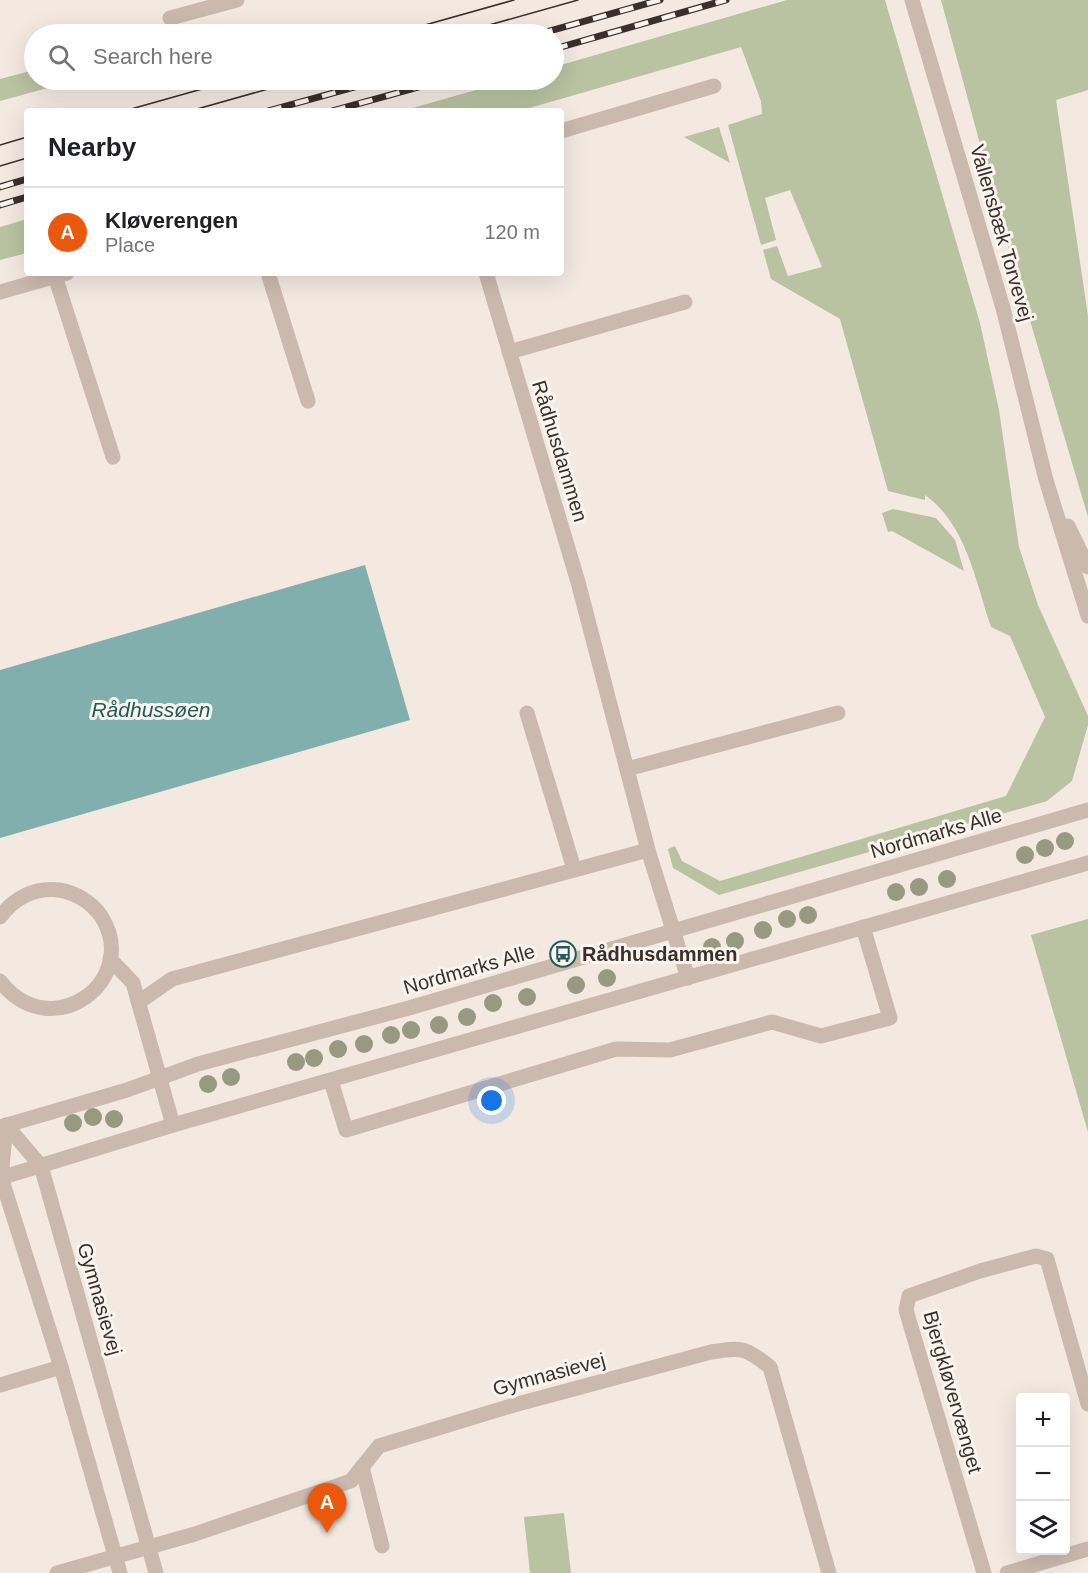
<!DOCTYPE html>
<html lang="en">
<head>
<meta charset="utf-8">
<style>
	body { margin:0; font-family:Arial,sans-serif; background:#f6f6f6; color:#202124 }
	.controls { position:absolute; right:18px; bottom:18px; display:grid; overflow:hidden; border-radius:6px; box-shadow:0 6px 24px #0002 }
	.controls button { width:54px; height:54px; display:grid; place-items:center; padding:0; border:0; border-bottom:2px solid #e0e0e0; background:#fff; color:#202124; font:30px sans-serif }
	.you { position:absolute; left:492px; top:1101px; width:21px; height:21px; margin:-15px; border:4px solid #fff; border-radius:50%; background:#1a73e8; box-shadow:0 0 0 9px #1a73e833 }
	.badge { display:grid; place-items:center; width:39px; height:39px; border-radius:50%; background:#ea580c; color:#fff; font-size:20px; font-weight:700 }
	.pin { position:absolute; translate:-50% -50px; filter:drop-shadow(0 2px 3px #0008) }
	.pin::after { content:''; position:absolute; top:32px; width:21px; height:18px; background:inherit; clip-path:polygon(0 0,100% 0,50% 100%) }
	.list { margin:0; padding:0; list-style:none }
	h2 { display:flex; justify-content:space-between; align-items:center; height:78px; margin:0; padding:0 24px; font-size:26px }
	h2 small { font-size:20px; font-weight:400; color:#757577 }
	.list li { display:grid; grid-template-columns:39px 1fr auto; gap:18px; align-items:center; box-sizing:border-box; height:90px; padding:0 24px; border-top:2px solid #e0e0e0 }
	.list b { display:block; font-size:22px; white-space:nowrap }
	.list p { margin:0; font-size:20px; white-space:nowrap; color:#757577 }
	.list em { font-size:20px; font-style:normal; color:#757577 }
	.icon { flex:none; width:33px; height:33px; fill:none; stroke:currentColor; stroke-width:2; stroke-linecap:round; stroke-linejoin:round }
	.map { position:relative; flex:none; width:1088px; height:1573px; overflow:hidden }
	.search { position:absolute; background:#fff; box-shadow:0 6px 24px #0002; left:24px; top:24px; width:540px; height:66px; display:flex; align-items:center; gap:15px; box-sizing:border-box; padding:0 21px; border-radius:33px; color:#757577; font-size:22px }
	.panel { position:absolute; background:#fff; box-shadow:0 6px 24px #0002; left:24px; top:108px; width:540px; height:168px; border-radius:6px }
	.map>svg:first-child { display:block }
</style>
</head>
<body>
<div class="map">
<svg width="1088" height="1573" viewBox="0 0 1088 1573">
	<rect width="100%" height="100%" fill="#f3e9e1"/>
	<g fill="#b9c2a1">
		<path d="M 787,0 L 885,0 L 980,323 L 999,410 L 1019,547 L 1038,605 L 1088,716 L 1088,725 L 1072,781 L 1047,801 L 719,895 L 673,868 L 668,849 L 675,846 L 682,861 L 720,881 L 1006,796 L 1045,717 L 1010,636 L 991,627 C 976,582 966,524 925,495 L 925,500 L 888,491 L 840,319 L 771,279 L 763,250 L 777,246 L 788,276 L 822,267 L 790,190 L 765,198 L 776,240 L 761,245 L 728,125 L 762,114 L 761,101 L 741,47 L 519,111 L 402,111 L 511,80 L 554,80 L 554,67 Z"/>
		<polygon points="941,0 1088,0 1088,90 1056,100 1088,316 1088,517 1003,229"/>
		<polygon points="34,70 34,80 77,80 0,101 0,79"/>
		<polygon points="719,127 730,163 684,137"/>
		<polygon points="27,219 27,253 0,260 0,227"/>
		<polygon points="893,509 936,518 955,540 964,571 892,531 888,532 882,513"/>
		<polygon points="1088,919 1088,1132 1031,935"/>
		<polygon points="564,1513 571,1573 530,1573 524,1517"/>
	</g>
	<polygon fill="#81afae" points="365,565 410,720 0,838 0,670"/>
	<g fill="none" stroke-linecap="round" stroke-linejoin="round">
		<g stroke="#cbb9ad" stroke-width="15">
			<polyline points="912,0 1003,308 1046,480 1088,616"/>
			<polyline points="170,18 237,0"/>
			<polyline points="561,131 714,86"/>
			<polyline points="268,273 308,401"/>
			<polyline points="486,273 578,582 648,850 688,978"/>
			<polyline points="55,276 113,457"/>
			<polyline points="0,292 67,273"/>
			<polyline points="509,352 685,302"/>
			<polyline points="1068,526 1088,567"/>
			<polyline points="527,713 574,869"/>
			<polyline points="627,769 838,713"/>
			<path d="M 0,917 C 14,898 35,887 59,890 C 76,893 91,902 101,916 C 142,979 52,1048 0,981"/>
			<polyline points="110,959 133,983 173,1125"/>
			<polyline points="139,1002 172,979 648,850"/>
			<polyline points="331,1081 346,1130 616,1049 670,1050 772,1022 821,1036 890,1018 863,927"/>
			<polyline points="6,1125 41,1166 156,1573"/>
			<polyline points="6,1125 1,1177 61,1367 120,1573"/>
			<polyline points="0,1127 127,1090 198,1064 409,1008 1088,810"/>
			<polyline points="0,1178 173,1125 1088,863"/>
			<polyline points="0,1385 61,1367"/>
			<polyline points="362,1467 382,1546"/>
			<path d="M 57,1573 L 195,1534 L 351,1481 L 379,1446 L 514,1405 L 711,1352 C 741,1347 745,1347 770,1367 L 829,1573"/>
			<polyline points="984,1573 906,1310 909,1296 980,1271 1036,1256 1047,1259 1088,1404"/>
			<polyline points="1007,1573 1088,1549"/>
		</g>
		<g stroke="#3a2f2b" stroke-width="1.5">
			<polyline points="393,34 514,0"/>
			<polyline points="457,34 578,0"/>
			<polyline points="124,111 234,80"/>
			<polyline points="190,111 300,80"/>
			<polyline points="0,145 27,137"/>
			<polyline points="0,166 27,158"/>
		</g>
		<g stroke="#3a2f2b" stroke-width="7">
			<g id="rail">
				<polyline points="539,34 660,0"/>
				<polyline points="554,49 726,0"/>
				<polyline points="268,111 380,80"/>
				<polyline points="332,111 444,80"/>
				<polyline points="0,187 27,179"/>
				<polyline points="0,205 27,197"/>
			</g>
		</g>
		<use href="#rail" stroke="#faf4ee" stroke-width="4.5" stroke-dasharray="14" stroke-linecap="butt"/>
	</g>
	<g fill="#979980">
		<circle cx="1065" cy="841" r="9"/>
		<circle cx="1045" cy="848" r="9"/>
		<circle cx="1025" cy="855" r="9"/>
		<circle cx="947" cy="879" r="9"/>
		<circle cx="919" cy="887" r="9"/>
		<circle cx="896" cy="892" r="9"/>
		<circle cx="808" cy="915" r="9"/>
		<circle cx="787" cy="919" r="9"/>
		<circle cx="763" cy="930" r="9"/>
		<circle cx="735" cy="941" r="9"/>
		<circle cx="712" cy="947" r="9"/>
		<circle cx="607" cy="978" r="9"/>
		<circle cx="576" cy="985" r="9"/>
		<circle cx="527" cy="997" r="9"/>
		<circle cx="493" cy="1003" r="9"/>
		<circle cx="467" cy="1017" r="9"/>
		<circle cx="439" cy="1025" r="9"/>
		<circle cx="411" cy="1030" r="9"/>
		<circle cx="391" cy="1035" r="9"/>
		<circle cx="364" cy="1044" r="9"/>
		<circle cx="338" cy="1049" r="9"/>
		<circle cx="314" cy="1058" r="9"/>
		<circle cx="296" cy="1062" r="9"/>
		<circle cx="231" cy="1077" r="9"/>
		<circle cx="208" cy="1084" r="9"/>
		<circle cx="93" cy="1117" r="9"/>
		<circle cx="114" cy="1119" r="9"/>
		<circle cx="73" cy="1123" r="9"/>
	</g>
	<defs>
		<g id="bus-ring" transform="scale(1.35)"><circle r="9.5" fill="#faf4ee" stroke="#225a5a" stroke-width="1.5"/><path d="M-5-6H5V4H4V6H2V4H-2V6H-4V4H-5ZM-3.5-4V0h7V-4ZM-3.5 1.2v1.5H-2V1.2ZM2 1.2v1.5H3.5V1.2Z" fill="#225a5a"/></g>
	</defs>
	<g fill-rule="evenodd">
		<use href="#bus-ring" x="563" y="954"/>
	</g>
	<g text-anchor="middle" stroke-width="6" stroke-linejoin="round" paint-order="stroke">
		<g font-size="20" fill="#3a2f2b" stroke="#faf4ee">
			<text transform="translate(1002 233) rotate(74)" y="7">Vallensbæk Torvevej</text>
			<text transform="translate(560 451) rotate(73)" y="7">Rådhusdammen</text>
			<text transform="translate(936 833) rotate(-16)" y="7">Nordmarks Alle</text>
			<text transform="translate(469 969) rotate(-16)" y="7">Nordmarks Alle</text>
			<text transform="translate(100 1299) rotate(74)" y="7">Gymnasievej</text>
			<text transform="translate(549 1374) rotate(-15)" y="7">Gymnasievej</text>
			<text transform="translate(953 1392) rotate(74)" y="7">Bjergkløvervænget</text>
		</g>
		<g font-size="20" font-weight="bold" fill="#3a2f2b" stroke="#faf4ee" text-anchor="start">
			<text x="582" y="961">Rådhusdammen</text>
		</g>
		<g font-size="21" font-style="italic" fill="#225a5a" stroke="#faf4ee">
			<text x="151" y="717">Rådhussøen</text>
		</g>
	</g>
</svg>
<div class="controls">
<button>+</button>
<button>−</button>
<button><svg class="icon" aria-label="layers" viewBox="0 0 24 24"><path d="M12 4l9 5-9 5-9-5zM3 14l9 5 9-5"/></svg></button>
</div>
<div class="you"></div>
<div class="pin badge" style="left:327px;top:1533px">A</div>
<div class="search"><svg class="icon" aria-label="search" viewBox="0 0 24 24"><circle cx="10" cy="10" r="6"/><path d="M15 15l6 6"/></svg>Search here</div>
<section class="panel">
<h2>Nearby<small></small></h2>
<ul class="list">
<li><span class="badge">A</span><div><b>Kløverengen</b><p>Place</p></div><em>120 m</em></li>
</ul>
</section>
</div>
</body>
</html>
